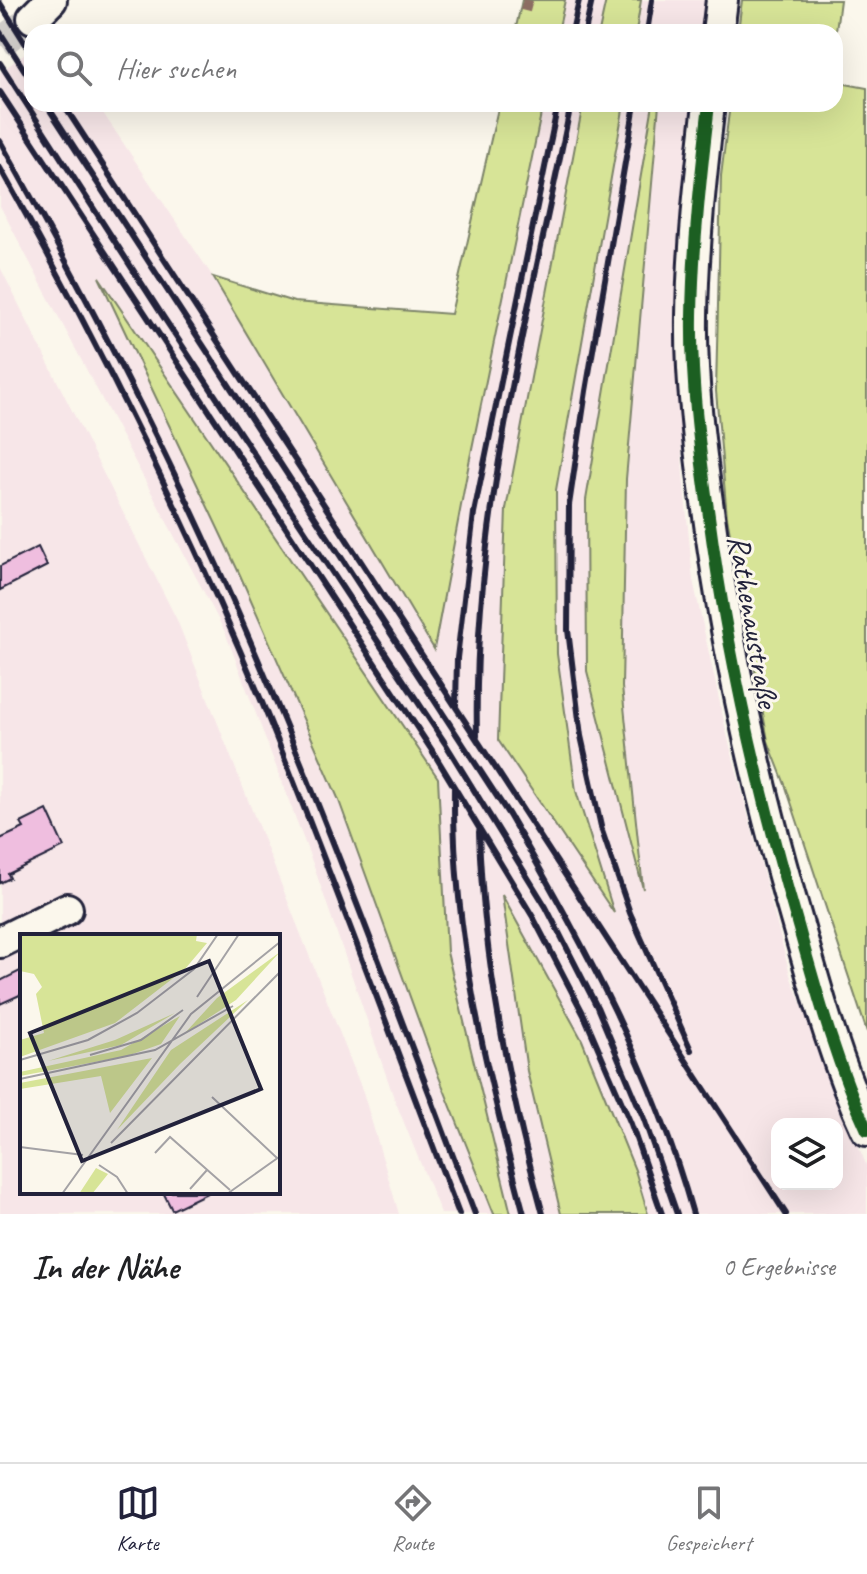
<!DOCTYPE html>
<html lang="de">
<head>
<meta charset="utf-8">
<style>
	body { margin:0; font-family:Caveat,sans-serif; background:#f2f2f2; color:#202124 }
	.controls { position:absolute; right:24px; bottom:24px; display:grid; overflow:hidden; border-radius:16px; box-shadow:0 8px 32px #0002 }
	.controls button { width:72px; height:72px; display:grid; place-items:center; padding:0; border:0; border-bottom:2px solid #e0e0e0; background:#fff; color:#202124; font:40px sans-serif }
	.list { margin:0; padding:0; list-style:none }
	h2 { display:flex; justify-content:space-between; align-items:center; height:104px; margin:0; padding:0 32px; font-size:34px }
	h2 small { font-size:26px; font-weight:400; color:#757577 }
	.icon { flex:none; width:44px; height:44px; fill:none; stroke:currentColor; stroke-width:2; stroke-linecap:round; stroke-linejoin:round }
	.map { position:relative; flex:none; width:867px; height:1214px; overflow:hidden }
	.search { position:absolute; background:#fff; box-shadow:0 8px 32px #0002; left:24px; right:24px; top:24px; height:88px; display:flex; align-items:center; gap:20px; box-sizing:border-box; padding:0 28px; border-radius:24px; color:#757577; font-size:30px }
	.sheet { height:248px; background:#fff }
	nav { display:flex; justify-content:space-around; align-items:center; box-sizing:border-box; height:112px; border-top:2px solid #e0e0e0; background:#fff; font-size:22px; color:#757577 }
	nav a { display:grid; justify-items:center; gap:4px }
	nav .on { color:#22223b }
	.map>svg:first-child { display:block }
</style>
</head>
<body>
<div class="map">
<svg width="867" height="1214" viewBox="0 0 867 1214">
	<rect width="100%" height="100%" fill="#fbf7ec"/>
	<filter id="ink" filterUnits="userSpaceOnUse"><feTurbulence type="fractalNoise" baseFrequency=".0125" numOctaves="2"/><feDisplacementMap in="SourceGraphic" scale="16" xChannelSelector="R" yChannelSelector="G"/><feConvolveMatrix kernelMatrix="1 2 1 2 8 2 1 2 1" color-interpolation-filters="sRGB"/></filter>
	<g filter="url(#ink)">
		<g fill="#f7e6e8" fill-rule="evenodd">
			<polygon points="522,0 713,0 709,32 515,32"/>
			<path d="M 32,49 L 32,104 L 97,104 L 213,277 L 294,302 L 451,314 L 499,104 L 698,104 L 677,365 L 683,475 L 693,580 L 726,731 L 791,978 L 867,1167 L 867,1214 L 441,1214 L 394,1098 L 313,864 L 225,632 L 0,206 L 0,72 ZM 777,1124 L 837,1124 L 837,1184 L 777,1184 Z"/>
			<path d="M 0,267 L 177,620 L 363,1092 L 399,1214 L 0,1214 ZM 22,936 L 278,936 L 278,1192 L 22,1192 Z"/>
		</g>
		<g fill="#d7e497" stroke="#7c8369" stroke-width="2">
			<polygon points="522,0 565,0 558,32 515,32"/>
			<polygon points="606,0 641,0 636,32 599,32"/>
			<polygon points="742,0 840,0 835,38 835,32 738,32"/>
			<polygon points="835,82 867,88 867,1032 786,787 768,741 727,517 716,391 721,176 730,104 835,104"/>
			<polygon points="499,104 543,104 469,463 434,649 213,277 294,302 451,314"/>
			<polygon points="583,104 624,104 556,490 557,654 576,791 614,913 498,740 506,509"/>
			<polygon points="653,104 659,104 626,479 622,687 643,889 587,671 586,500"/>
			<polygon points="99,277 438,778 447,952 511,1214 494,1214 439,1077 338,798 240,575"/>
			<polygon points="502,895 582,1040 635,1170 648,1214 561,1214 527,1071"/>
		</g>
		<g fill="#efbedf" stroke="#22223b" stroke-width="2">
			<polygon points="38,547 47,566 0,590 0,566"/>
			<polygon points="47,810 64,847 8,874 10,878 0,883 0,839 24,828 21,823"/>
			<polygon points="22,970 22,994 0,1004 0,981"/>
			<polygon points="163,1192 209,1192 172,1210"/>
		</g>
		<g fill="none" stroke-linecap="round" stroke-linejoin="round">
			<polyline stroke="#d0ccc9" stroke-width="30" stroke-dasharray="30 15" stroke-linecap="butt" points="0,43 33,18"/>
			<g stroke="#22223b" stroke-width="36">
				<g id="minor">
					<polyline points="33,18 51,0"/>
					<polyline points="718,32 722,0"/>
					<path d="M 709,104 C 701,174 693,245 692,316 C 691,380 699,445 708,509 C 725,639 753,767 789,894 C 812,973 832,1055 867,1130"/>
					<polyline points="0,942 67,909"/>
				</g>
			</g>
			<use href="#minor" stroke="#fbf7ec" stroke-width="30"/>
			<g stroke="#22223b" stroke-width="6">
				<polyline points="0,3 32,54"/>
				<polyline points="0,32 32,82"/>
				<polyline points="572,32 579,0"/>
				<polyline points="585,32 592,0"/>
				<polyline points="647,32 652,0"/>
				<polyline points="0,63 164,318 445,743 546,907 597,1007 644,1119 677,1214"/>
				<polyline points="0,92 433,752 533,917 584,1015 631,1124 662,1214"/>
				<path d="M 46,104 L 509,815 C 583,942 653,1071 693,1214"/>
				<polyline points="63,104 786,1214"/>
				<polyline points="635,104 586,391 569,505 568,630 581,736 602,831 630,913 691,1050"/>
				<path d="M 0,141 C 79,282 154,425 220,572 C 314,782 393,999 475,1214"/>
				<path d="M 0,168 C 97,340 185,518 261,700 C 331,870 393,1043 459,1214"/>
				<polyline points="456,705 457,658 474,513 558,104"/>
				<path d="M 477,736 C 472,521 529,313 571,104"/>
				<path d="M 454,789 C 452,934 487,1075 524,1214"/>
				<path d="M 479,832 C 483,961 509,1091 543,1214"/>
			</g>
			<polyline stroke="#8d6e63" stroke-width="10" stroke-dasharray="20 10" stroke-linecap="butt" points="525,11 528,0"/>
			<g stroke="#fbf7ec" stroke-width="17">
				<path id="cycleway" d="M 709,104 C 701,174 693,245 692,316 C 691,380 699,445 708,509 C 725,639 753,767 789,894 C 812,973 832,1055 867,1130"/>
			</g>
			<use href="#cycleway" stroke="#1b5e20" stroke-width="12"/>
		</g>
	</g>
	<g text-anchor="middle" stroke-width="6" stroke-linejoin="round" paint-order="stroke">
		<g font-size="32" fill="#22223b" stroke="#fbf7ec">
			<text transform="translate(754 621) rotate(80)" y="11">Rathenaustraße</text>
		</g>
	</g>
	<g transform="translate(20 934)">
		<rect width="260" height="260" fill="#fbf7ec"/>
		<path d="M 0,0 L 177,0 L 176,7 L 187,9 L 165,35 L 95,89 L 0,123 L 0,106 L 24,99 L 16,60 L 22,53 L 14,40 L 0,37 ZM 260,18 L 216,66 L 164,100 L 197,64 ZM 228,66 L 160,130 L 97,196 L 151,116 ZM 155,79 L 101,111 L 28,127 L 95,106 ZM 160,82 L 141,110 L 107,122 L 0,142 L 0,138 L 101,116 ZM 132,124 L 90,179 L 81,142 L 0,155 L 0,149 ZM 76,234 L 88,240 L 72,260 L 59,260 Z" fill="#d7e497"/>
		<path fill="none" stroke="#a4a2a5" stroke-width="2" d="M 177,63 L 219,0M 70,121 L 121,106 L 163,76M 0,126 L 68,106 L 117,79 L 174,35 L 198,0M 0,145 L 135,116 L 213,72M 192,163 L 257,224M 91,209 L 260,38M 0,213 L 63,221M 135,219 L 150,203 L 210,256M 79,231 L 97,243 L 108,260M 170,255 L 187,236M 42,260 L 171,80 L 260,8M 207,260 L 259,223"/>
		<path fill="#22223b" fill-opacity="0.15" stroke="#22223b" stroke-width="4" d="M 189,27 L 241,155 L 62,227 L 10,99 Z"/>
		<rect width="260" height="260" fill="none" stroke="#22223b" stroke-width="4"/>
	</g>
</svg>
<div class="controls">
<button><svg class="icon" aria-label="layers" viewBox="0 0 24 24"><path d="M12 4l9 5-9 5-9-5zM3 14l9 5 9-5"/></svg></button>
</div>
<div class="search"><svg class="icon" aria-label="search" viewBox="0 0 24 24"><circle cx="10" cy="10" r="6"/><path d="M15 15l6 6"/></svg>Hier suchen</div>
</div>
<section class="sheet">
<h2>In der Nähe<small>0 Ergebnisse</small></h2>
<ul class="list">
</ul>
</section>
<nav>
<a class="on"><svg class="icon" aria-label="map" viewBox="0 0 24 24"><path d="M3 6l6-2 6 2 6-2v14l-6 2-6-2-6 2zM9 4v14M15 6v14"/></svg>Karte</a>
<a><svg class="icon" aria-label="directions" viewBox="0 0 24 24"><path d="M12 3l9 9-9 9-9-9zM9 14v-3h6M13 9l2 2-2 2"/></svg>Route</a>
<a><svg class="icon" aria-label="saved" viewBox="0 0 24 24"><path d="M7 4h10v16l-5-4-5 4z"/></svg>Gespeichert</a>
</nav>
</body>
</html>
